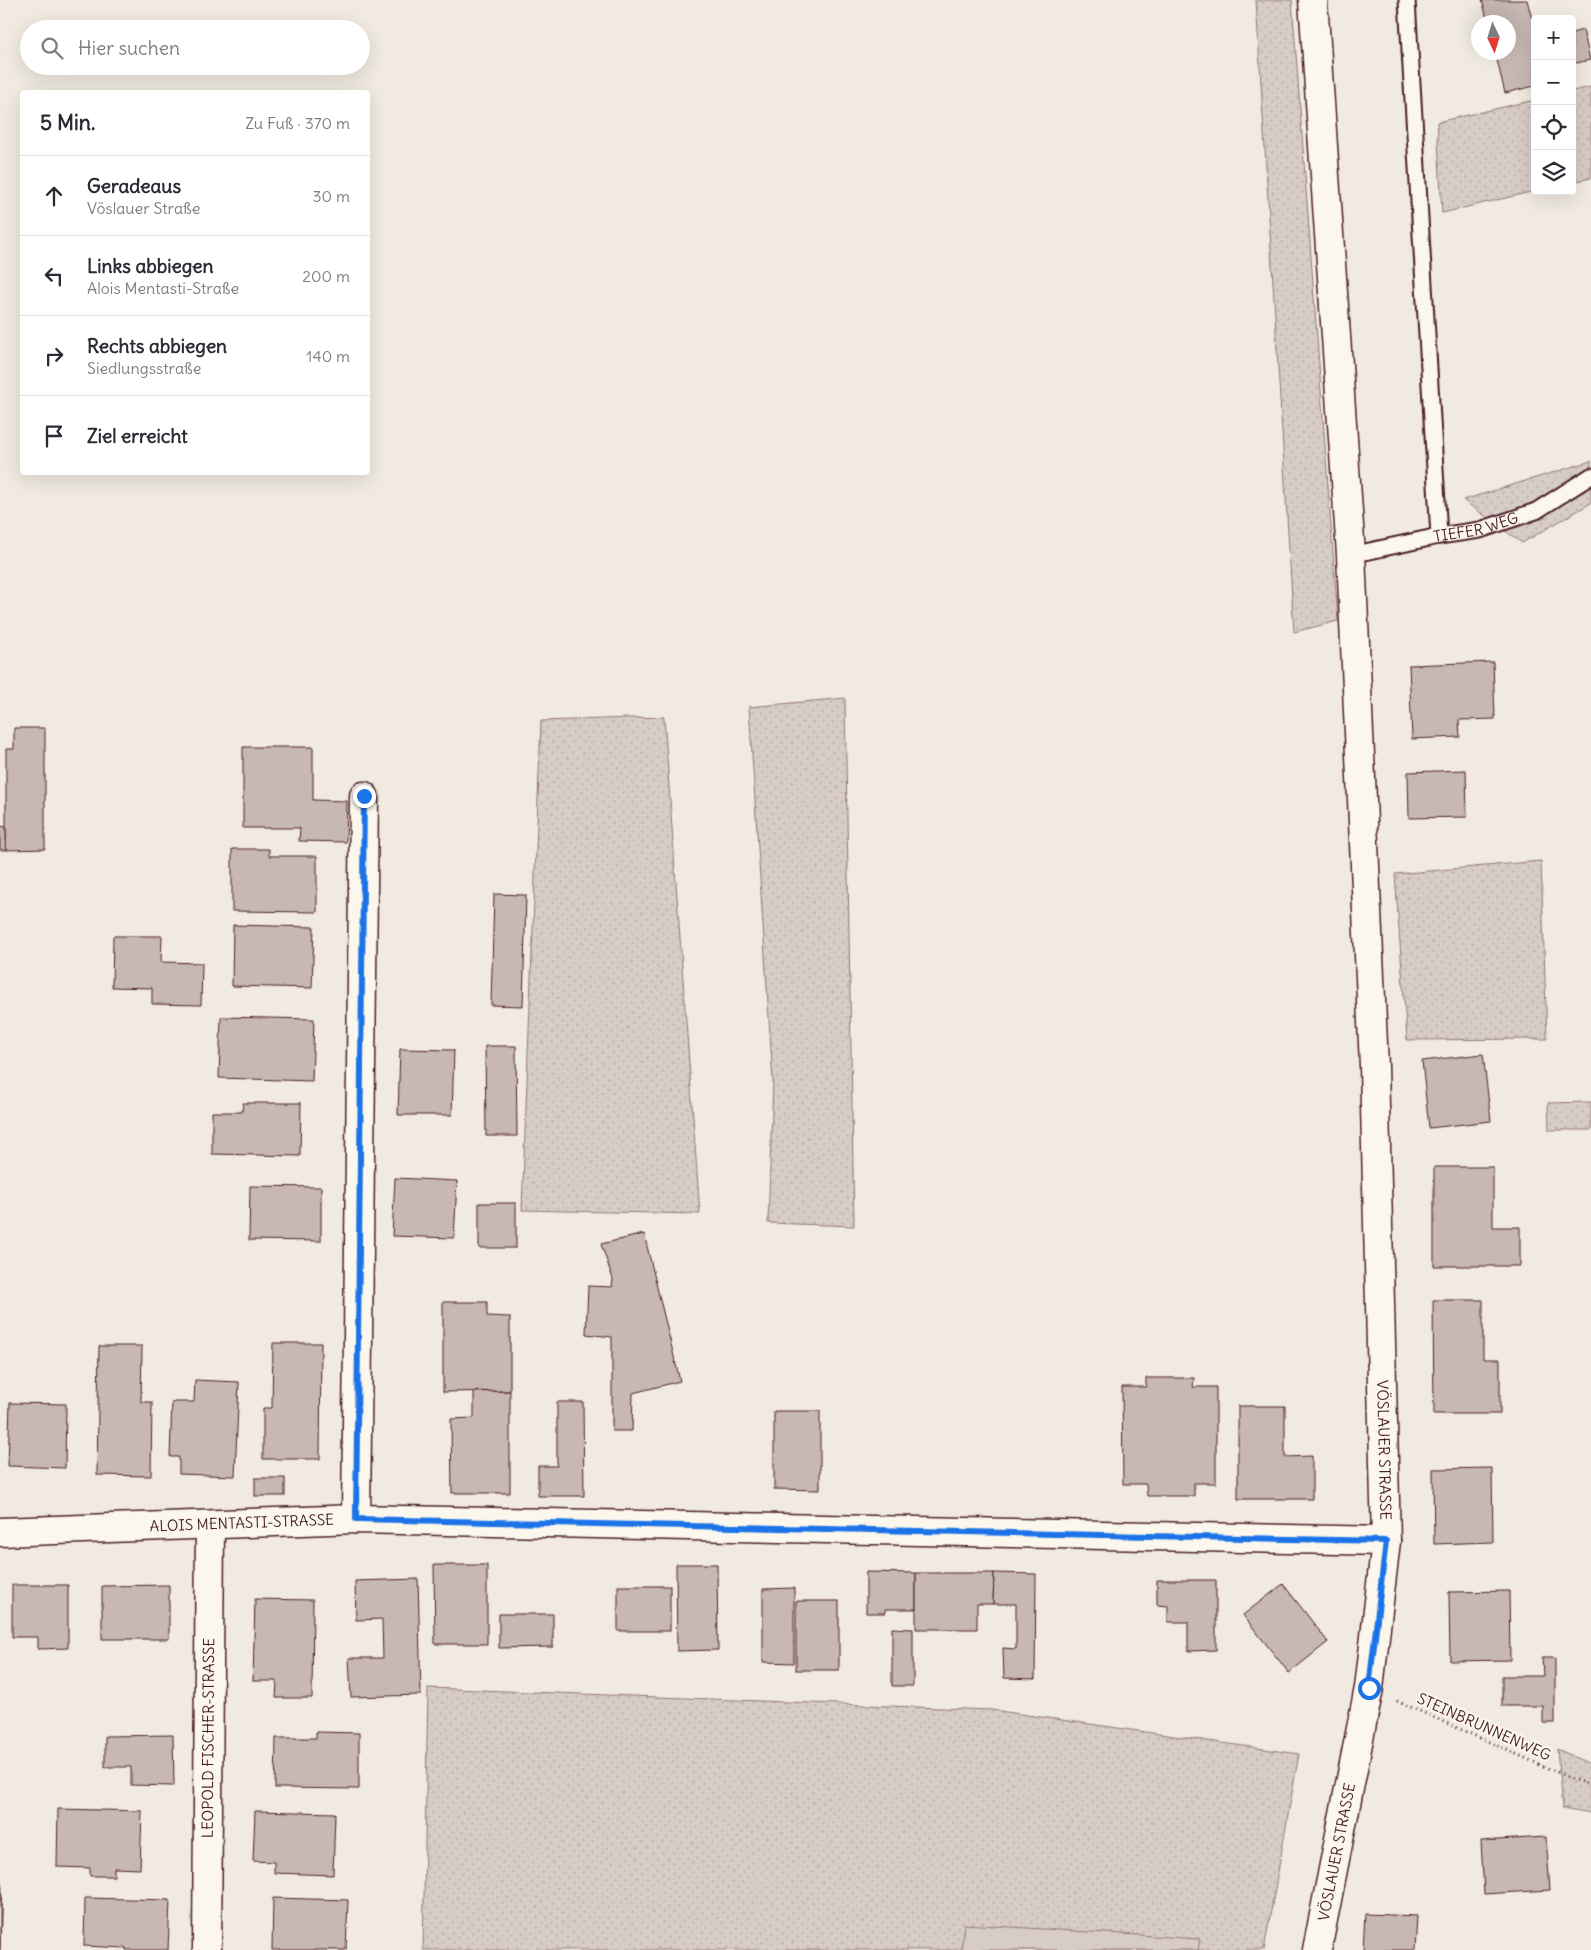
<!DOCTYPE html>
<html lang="de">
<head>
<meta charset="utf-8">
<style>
	body { margin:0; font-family:Delius,sans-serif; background:#f2f2f3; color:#2b2b33 }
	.controls { position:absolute; right:15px; top:15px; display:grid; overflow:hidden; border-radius:5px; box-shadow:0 5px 20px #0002 }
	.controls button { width:45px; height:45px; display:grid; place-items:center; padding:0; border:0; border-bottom:1px solid #e1e1e2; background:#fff; color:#2b2b33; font:25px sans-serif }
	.compass { position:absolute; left:1471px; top:15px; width:45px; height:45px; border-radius:50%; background:#fff; box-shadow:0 5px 20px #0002; rotate:176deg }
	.stop { position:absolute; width:15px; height:15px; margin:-11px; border:4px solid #1a73e8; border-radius:50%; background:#fff }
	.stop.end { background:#1a73e8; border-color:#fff; box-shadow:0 1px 5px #0008 }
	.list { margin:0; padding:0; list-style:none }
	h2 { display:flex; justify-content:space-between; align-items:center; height:65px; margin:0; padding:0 20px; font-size:21px }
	h2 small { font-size:16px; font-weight:400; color:#7c7c81 }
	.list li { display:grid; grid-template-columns:32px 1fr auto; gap:15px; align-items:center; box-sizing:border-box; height:80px; padding:0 20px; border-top:1px solid #e1e1e2 }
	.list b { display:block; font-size:19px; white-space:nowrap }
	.list p { margin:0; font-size:16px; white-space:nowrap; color:#7c7c81 }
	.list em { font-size:16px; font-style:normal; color:#7c7c81 }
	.icon { flex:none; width:28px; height:28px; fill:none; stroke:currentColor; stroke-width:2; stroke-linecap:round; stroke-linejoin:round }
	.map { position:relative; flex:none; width:1591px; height:1950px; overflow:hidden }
	.search { position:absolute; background:#fff; box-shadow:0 5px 20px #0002; left:20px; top:20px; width:350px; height:55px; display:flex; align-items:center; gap:12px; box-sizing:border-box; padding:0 18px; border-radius:28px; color:#7c7c81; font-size:19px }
	.panel { position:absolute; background:#fff; box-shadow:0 5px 20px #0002; left:20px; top:90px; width:350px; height:385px; border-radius:5px }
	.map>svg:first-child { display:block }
</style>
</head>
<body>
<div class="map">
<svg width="1591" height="1950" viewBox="0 0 1591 1950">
	<defs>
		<pattern id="grass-dots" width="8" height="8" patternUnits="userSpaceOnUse" patternTransform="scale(1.25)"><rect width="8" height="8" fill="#d8ccc6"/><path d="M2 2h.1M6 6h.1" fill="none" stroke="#bbafaa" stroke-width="1.8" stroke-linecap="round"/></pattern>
	</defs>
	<rect width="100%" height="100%" fill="#f0eae0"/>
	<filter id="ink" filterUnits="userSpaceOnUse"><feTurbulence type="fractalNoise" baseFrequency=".02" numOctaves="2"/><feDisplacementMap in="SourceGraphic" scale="10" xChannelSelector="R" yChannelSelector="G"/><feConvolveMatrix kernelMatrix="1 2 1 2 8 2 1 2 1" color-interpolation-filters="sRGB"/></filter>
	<g filter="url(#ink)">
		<g fill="url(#grass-dots)" stroke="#917678">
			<polygon points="1256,0 1292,0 1338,621 1294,632"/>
			<polygon points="1591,87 1591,178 1572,182 1572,91"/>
			<polygon points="1535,100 1535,191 1442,213 1437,122"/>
			<polygon points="1591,461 1591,503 1522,543 1463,500"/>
			<polygon points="845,698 854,1226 768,1223 773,1081 749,707"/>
			<polygon points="664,717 700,1214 522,1210 541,721"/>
			<polygon points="1541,861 1547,1039 1407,1040 1395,874"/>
			<polygon points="1591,1102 1591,1130 1549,1130 1548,1103"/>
			<polygon points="428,1688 992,1710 1299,1754 1264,1950 423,1950"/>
			<polygon points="1557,1749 1591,1764 1591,1813 1562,1808"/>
		</g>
		<polygon fill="#d8ccc6" stroke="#917678" points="964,1924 1200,1939 1198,1950 961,1950"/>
		<g fill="#c8b8b3" stroke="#4a1f2b">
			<polygon points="1482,0 1527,0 1535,31 1535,86 1505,93 1495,52 1508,52 1508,22 1488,22"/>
			<polygon points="1583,30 1590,60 1572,64 1572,33"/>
			<polygon points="1493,662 1495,719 1459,720 1460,737 1412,739 1409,665"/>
			<polygon points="14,728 45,728 45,849 6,850 6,749 14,749"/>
			<polygon points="243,747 313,747 313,800 347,801 346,842 299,841 300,828 243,828"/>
			<polygon points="1466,770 1467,817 1409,818 1408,772"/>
			<polygon points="0,826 6,827 6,850 0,850"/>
			<polygon points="232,849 269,849 269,856 317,856 317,912 232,911"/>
			<polygon points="494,894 526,895 523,1006 491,1005"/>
			<polygon points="233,925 314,927 312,988 232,986"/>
			<polygon points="113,936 162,936 161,962 202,963 201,1005 152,1004 152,988 112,987"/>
			<polygon points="221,1017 314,1019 312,1081 219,1078"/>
			<polygon points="485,1046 516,1046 517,1136 486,1136"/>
			<polygon points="400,1049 454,1050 452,1115 398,1115"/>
			<polygon points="1483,1054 1491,1121 1429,1128 1422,1061"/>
			<polygon points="243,1103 301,1103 300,1156 212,1154 212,1112 242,1112"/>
			<polygon points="1434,1167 1493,1167 1493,1227 1520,1227 1520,1266 1434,1266"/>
			<polygon points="395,1178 457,1181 454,1238 392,1236"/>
			<polygon points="250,1186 321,1187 321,1241 249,1240"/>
			<rect x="479" y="1203" width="37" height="45"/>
			<polygon points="644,1234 680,1381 633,1393 632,1431 612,1431 612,1337 586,1334 588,1286 612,1287 613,1279 601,1244"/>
			<polygon points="1433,1300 1483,1300 1483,1359 1500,1359 1500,1414 1434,1414"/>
			<polygon points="443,1302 487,1302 487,1316 510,1317 510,1391 443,1392"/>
			<polygon points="273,1343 321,1343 320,1459 263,1459 263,1408 272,1408"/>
			<polygon points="99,1346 142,1346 141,1402 152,1402 151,1476 97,1475"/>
			<polygon points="1146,1378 1194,1378 1193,1387 1216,1387 1216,1483 1194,1483 1194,1496 1147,1496 1146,1484 1123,1484 1122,1387 1146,1387"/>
			<polygon points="195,1380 239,1382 235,1476 179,1474 179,1457 170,1457 172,1402 194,1402"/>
			<polygon points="510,1391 510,1493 452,1493 451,1419 474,1418 474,1392"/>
			<polygon points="557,1402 583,1402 584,1496 538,1496 538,1466 557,1466"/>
			<polygon points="10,1403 66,1404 65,1468 8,1466"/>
			<polygon points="1238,1406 1285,1406 1285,1457 1312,1456 1312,1499 1238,1499"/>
			<polygon points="774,1411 820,1411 820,1490 774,1489"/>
			<polygon points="1492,1468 1493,1542 1434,1544 1433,1469"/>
			<rect x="255" y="1478" width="30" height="18"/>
			<polygon points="676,1564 717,1564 718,1650 677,1651"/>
			<polygon points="434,1565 487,1565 487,1644 435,1644"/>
			<polygon points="866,1572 916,1573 916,1609 885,1609 885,1613 866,1613"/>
			<polygon points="916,1573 994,1573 993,1604 977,1604 977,1629 916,1629"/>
			<polygon points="994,1573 1036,1574 1035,1679 1004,1678 1003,1648 1016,1649 1016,1604 993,1604"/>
			<polygon points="418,1579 421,1695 351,1697 349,1658 383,1658 382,1619 356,1620 355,1581"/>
			<polygon points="1157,1580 1216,1580 1216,1650 1188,1651 1188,1622 1168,1622 1168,1606 1157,1605"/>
			<polygon points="1283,1584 1328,1642 1289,1673 1243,1615"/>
			<polygon points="12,1585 68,1585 68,1648 38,1649 38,1637 12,1637"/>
			<polygon points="169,1585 169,1639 102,1639 102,1586"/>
			<rect x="618" y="1586" width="52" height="45"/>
			<polygon points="794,1588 794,1663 763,1662 763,1589"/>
			<polygon points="1509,1591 1510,1660 1450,1661 1449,1592"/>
			<polygon points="255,1599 313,1600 312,1698 276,1698 277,1681 253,1681"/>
			<rect x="796" y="1601" width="43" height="69"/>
			<polygon points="499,1614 553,1614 553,1647 499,1648"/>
			<polygon points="892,1628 913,1629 913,1686 892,1686"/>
			<polygon points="1542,1658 1555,1658 1555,1723 1543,1723 1543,1706 1502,1706 1502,1676 1543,1676"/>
			<polygon points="316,1732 359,1733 359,1789 275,1788 276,1738 316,1738"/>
			<polygon points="173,1735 174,1786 131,1785 131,1767 105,1767 105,1736"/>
			<polygon points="58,1809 142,1811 140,1869 114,1868 114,1876 90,1876 90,1868 57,1867"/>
			<polygon points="255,1811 335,1813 333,1875 274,1873 274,1862 253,1861"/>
			<polygon points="1546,1837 1550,1890 1484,1894 1481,1841"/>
			<polygon points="0,1881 2,1881 0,1950"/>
			<polygon points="85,1898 170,1900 168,1950 126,1950 126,1948 84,1946"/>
			<polygon points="273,1898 348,1900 346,1950 272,1950"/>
			<polygon points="1365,1914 1417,1916 1415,1950 1363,1950"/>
		</g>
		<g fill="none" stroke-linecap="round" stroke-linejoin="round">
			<g stroke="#4a1f2b" stroke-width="19">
				<g id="lane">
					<polyline points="1407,0 1439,536"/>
					<path id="s1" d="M 1351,555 L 1439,536 L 1480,530 L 1536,511 L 1591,476"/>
				</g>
			</g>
			<g stroke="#4a1f2b" stroke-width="31">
				<g id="street">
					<path id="s2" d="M 1313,0 L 1351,555 L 1374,1066 L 1386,1541 L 1369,1688 L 1317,1950"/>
					<polyline points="356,1519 364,796"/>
					<path id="s3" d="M 0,1532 L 356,1519 L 1386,1541"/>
					<path id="s4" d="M 207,1950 L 210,1525"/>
				</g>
			</g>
			<polyline stroke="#4a1f2b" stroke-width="3" stroke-dasharray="1 4" stroke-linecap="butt" points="1397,1701 1572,1779 1591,1785"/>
			<use href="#lane" stroke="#fbf7ec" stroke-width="15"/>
			<use href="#street" stroke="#fbf7ec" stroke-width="28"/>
		</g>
	</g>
	<g fill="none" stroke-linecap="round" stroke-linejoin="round" filter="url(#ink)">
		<polyline stroke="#1a73e8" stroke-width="6" points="364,796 356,1519 1386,1541 1369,1688"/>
	</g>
	<g text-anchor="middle" stroke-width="4" stroke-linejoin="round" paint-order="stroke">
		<g font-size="15" fill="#4a1f2b" stroke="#fbf7ec">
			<text dy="5" stroke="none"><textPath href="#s1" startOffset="128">TIEFER WEG</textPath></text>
			<text dy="5" stroke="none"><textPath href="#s2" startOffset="1452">VÖSLAUER STRASSE</textPath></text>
			<text dy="5" stroke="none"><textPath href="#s3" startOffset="242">ALOIS MENTASTI-STRASSE</textPath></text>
			<text transform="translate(1484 1727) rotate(24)" y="5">STEINBRUNNENWEG</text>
			<text dy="5" stroke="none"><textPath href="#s4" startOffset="212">LEOPOLD FISCHER-STRASSE</textPath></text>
			<text transform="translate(1337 1852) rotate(-79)" y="5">VÖSLAUER STRASSE</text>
		</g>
	</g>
</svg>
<div class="controls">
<button>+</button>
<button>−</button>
<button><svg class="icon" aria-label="locate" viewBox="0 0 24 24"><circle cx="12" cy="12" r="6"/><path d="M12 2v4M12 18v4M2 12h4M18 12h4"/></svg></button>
<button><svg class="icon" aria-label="layers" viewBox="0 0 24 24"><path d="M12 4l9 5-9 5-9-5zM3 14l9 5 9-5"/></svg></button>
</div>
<svg class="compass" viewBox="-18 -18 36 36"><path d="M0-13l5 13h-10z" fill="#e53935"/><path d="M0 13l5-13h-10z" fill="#7c7c81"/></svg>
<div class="stop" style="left:1369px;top:1688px"></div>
<div class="stop end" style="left:364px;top:796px"></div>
<div class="search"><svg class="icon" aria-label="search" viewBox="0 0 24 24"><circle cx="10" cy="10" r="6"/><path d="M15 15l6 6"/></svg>Hier suchen</div>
<section class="panel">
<h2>5 Min.<small>Zu Fuß · 370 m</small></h2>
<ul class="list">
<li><svg class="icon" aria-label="ahead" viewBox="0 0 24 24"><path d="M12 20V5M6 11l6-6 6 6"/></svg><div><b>Geradeaus</b><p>Vöslauer Straße</p></div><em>30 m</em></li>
<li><svg class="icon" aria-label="left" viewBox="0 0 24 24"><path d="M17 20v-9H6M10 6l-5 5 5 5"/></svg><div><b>Links abbiegen</b><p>Alois Mentasti-Straße</p></div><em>200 m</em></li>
<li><svg class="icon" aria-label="right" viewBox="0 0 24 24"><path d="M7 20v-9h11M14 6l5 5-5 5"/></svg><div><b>Rechts abbiegen</b><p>Siedlungsstraße</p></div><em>140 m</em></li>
<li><svg class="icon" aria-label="arrive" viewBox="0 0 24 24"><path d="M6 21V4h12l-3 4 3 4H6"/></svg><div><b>Ziel erreicht</b></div></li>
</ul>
</section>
</div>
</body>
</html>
